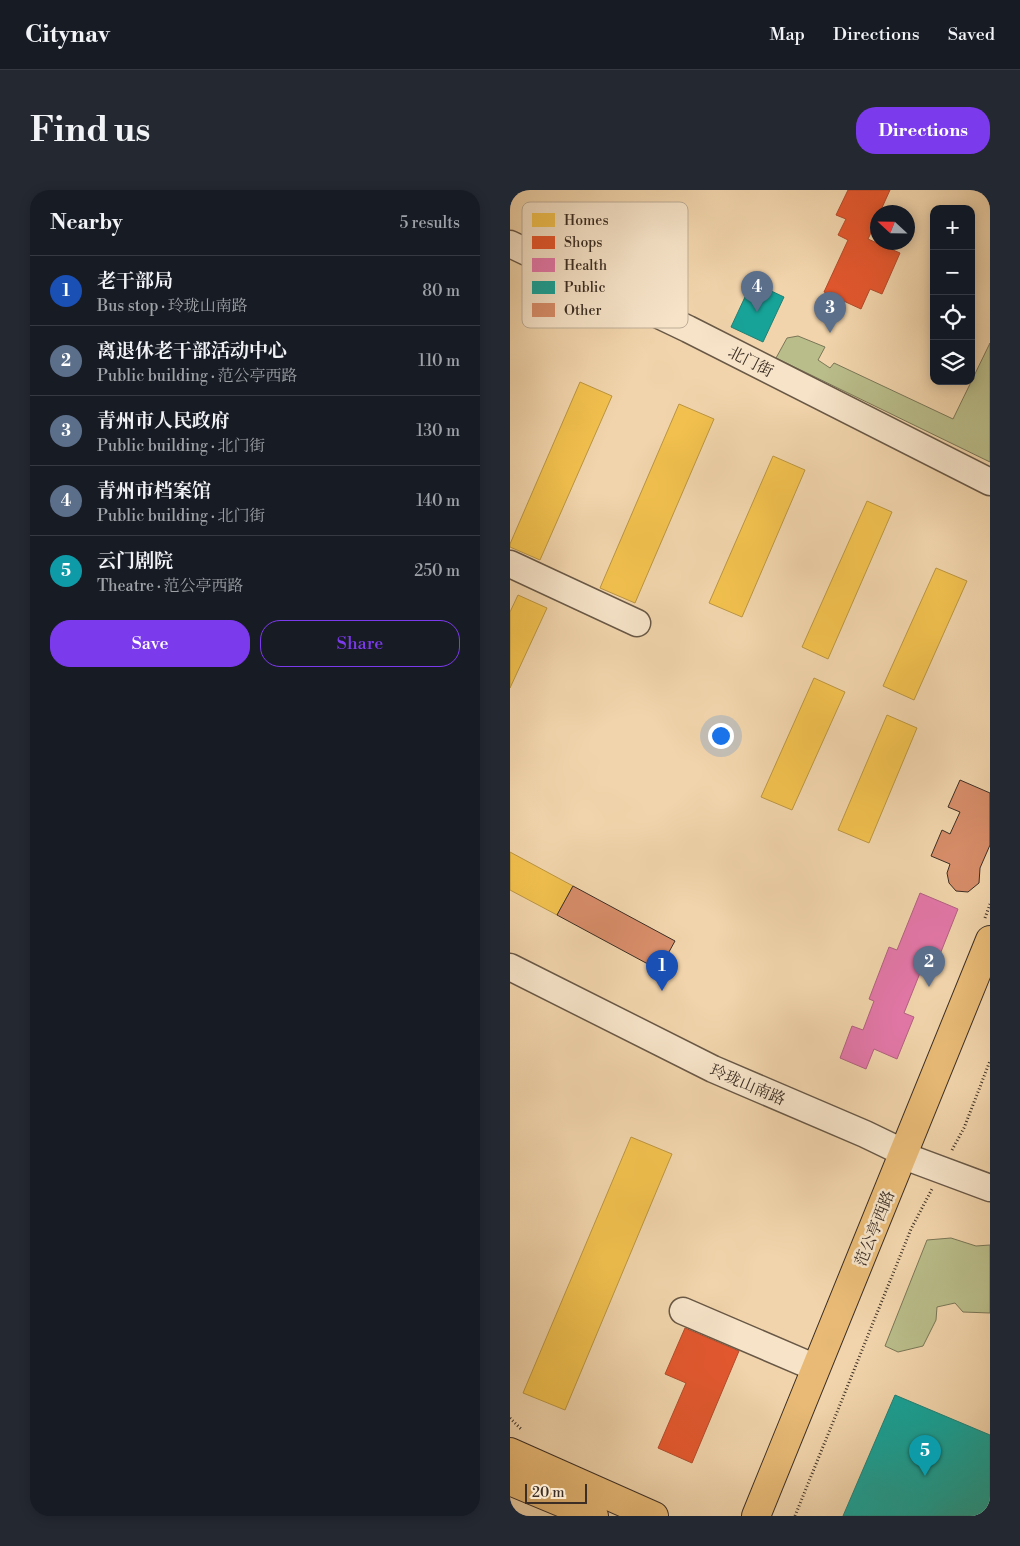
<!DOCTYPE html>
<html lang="en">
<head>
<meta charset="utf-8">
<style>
	body { margin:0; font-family:"Libre Bodoni","Noto Serif SC",serif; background:#242831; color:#f1f3f6 }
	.controls { position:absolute; right:15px; top:15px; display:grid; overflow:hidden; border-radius:10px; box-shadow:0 2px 12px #0003 }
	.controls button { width:45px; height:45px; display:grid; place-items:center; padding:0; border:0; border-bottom:1px solid #363941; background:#171b24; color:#f1f3f6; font:25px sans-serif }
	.compass { position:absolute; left:360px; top:15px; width:45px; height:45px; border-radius:50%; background:#171b24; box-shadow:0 2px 12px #0003; rotate:292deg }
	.scale { position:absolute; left:15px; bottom:12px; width:62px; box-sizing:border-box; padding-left:5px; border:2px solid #3c2e24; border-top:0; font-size:14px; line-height:18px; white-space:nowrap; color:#3c2e24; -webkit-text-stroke:4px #f6e3c8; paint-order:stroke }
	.you { position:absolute; left:210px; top:545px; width:18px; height:18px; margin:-12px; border:4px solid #fff; border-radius:50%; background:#1a73e8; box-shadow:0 0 0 8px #1a73e833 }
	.badge { display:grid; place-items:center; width:32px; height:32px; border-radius:50%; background:#7c3aed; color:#fff; font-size:16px; font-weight:700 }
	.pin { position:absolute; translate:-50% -41px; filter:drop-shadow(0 1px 2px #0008) }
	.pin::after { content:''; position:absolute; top:26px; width:18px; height:15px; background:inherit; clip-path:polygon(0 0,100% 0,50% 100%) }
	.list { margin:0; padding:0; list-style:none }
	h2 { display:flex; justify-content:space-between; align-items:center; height:65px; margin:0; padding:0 20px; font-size:21px }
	h2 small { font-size:16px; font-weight:400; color:#9ea1a6 }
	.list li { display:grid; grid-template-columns:32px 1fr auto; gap:15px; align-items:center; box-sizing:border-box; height:70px; padding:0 20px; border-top:1px solid #363941 }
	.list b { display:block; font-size:19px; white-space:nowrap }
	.list p { margin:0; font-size:16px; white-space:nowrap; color:#9ea1a6 }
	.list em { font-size:16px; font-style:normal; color:#9ea1a6 }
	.actions { display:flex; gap:10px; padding:15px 20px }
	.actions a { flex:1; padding:11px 0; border:1px solid #7c3aed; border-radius:20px; text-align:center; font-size:18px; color:#7c3aed }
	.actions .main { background:#7c3aed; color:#fff }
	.icon { flex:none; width:28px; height:28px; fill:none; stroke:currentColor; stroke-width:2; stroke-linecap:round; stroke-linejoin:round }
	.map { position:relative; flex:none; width:480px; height:1326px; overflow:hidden; border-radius:20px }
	header { display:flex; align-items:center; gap:30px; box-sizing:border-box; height:70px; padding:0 25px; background:#171b24; border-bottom:1px solid #363941 }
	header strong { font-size:24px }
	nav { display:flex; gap:28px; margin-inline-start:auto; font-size:18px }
	.intro { display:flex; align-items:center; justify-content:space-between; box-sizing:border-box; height:120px; padding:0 30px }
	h1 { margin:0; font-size:35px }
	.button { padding:12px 22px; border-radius:20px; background:#7c3aed; color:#fff; font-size:18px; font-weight:700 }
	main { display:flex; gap:30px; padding:0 30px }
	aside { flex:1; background:#171b24; border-radius:20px; box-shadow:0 2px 12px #0003 }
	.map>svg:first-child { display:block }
</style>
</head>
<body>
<header>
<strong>Citynav</strong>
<nav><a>Map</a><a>Directions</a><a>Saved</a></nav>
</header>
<div class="intro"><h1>Find us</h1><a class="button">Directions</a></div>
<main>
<aside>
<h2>Nearby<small>5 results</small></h2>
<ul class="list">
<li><span class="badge" style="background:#1a4fb4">1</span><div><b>老干部局</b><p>Bus stop · 玲珑山南路</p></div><em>80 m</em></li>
<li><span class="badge" style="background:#5c6f8a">2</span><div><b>离退休老干部活动中心</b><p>Public building · 范公亭西路</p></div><em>110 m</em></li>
<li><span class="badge" style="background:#5c6f8a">3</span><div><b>青州市人民政府</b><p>Public building · 北门街</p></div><em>130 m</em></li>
<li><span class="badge" style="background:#5c6f8a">4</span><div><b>青州市档案馆</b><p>Public building · 北门街</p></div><em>140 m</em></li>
<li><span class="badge" style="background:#0f9aa8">5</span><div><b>云门剧院</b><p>Theatre · 范公亭西路</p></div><em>250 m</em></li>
</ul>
<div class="actions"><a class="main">Save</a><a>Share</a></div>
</aside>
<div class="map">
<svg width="480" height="1326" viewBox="0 0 480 1326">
	<rect width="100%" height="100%" fill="#f1d4ab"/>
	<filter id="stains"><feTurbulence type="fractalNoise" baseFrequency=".004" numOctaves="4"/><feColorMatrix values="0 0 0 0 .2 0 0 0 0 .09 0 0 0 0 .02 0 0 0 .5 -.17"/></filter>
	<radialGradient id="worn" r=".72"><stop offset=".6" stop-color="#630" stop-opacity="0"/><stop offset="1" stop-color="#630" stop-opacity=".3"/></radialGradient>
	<g fill="#b9bd8a" stroke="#7a7657">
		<polygon points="288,146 315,157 308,170 320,178 324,173 443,229 480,153 480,272 266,168 277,148"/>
		<polygon points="441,1048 466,1056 480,1055 480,1123 453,1122 445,1113 427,1117 426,1130 413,1156 388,1162 375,1156 417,1050"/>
	</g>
	<g fill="#f2c14e" stroke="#bb9541">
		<polygon points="70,192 102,206 30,370 0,357 0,354"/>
		<polygon points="169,214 204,229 125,413 90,398"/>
		<polygon points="263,266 295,280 232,427 199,413"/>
		<polygon points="357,311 382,322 318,469 292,457"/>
		<polygon points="426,378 457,391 404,510 373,496"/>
		<polygon points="8,405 37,418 0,498 0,422"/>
		<polygon points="304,488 335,502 282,620 251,607"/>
		<polygon points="377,525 407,538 359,653 328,640"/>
		<polygon points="0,662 63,696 47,725 0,700"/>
		<polygon points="121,947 162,964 55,1220 13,1203"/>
	</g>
	<g fill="#e4572e" stroke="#b24b2b">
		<polygon points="338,0 380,0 370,22 368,22 368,28 358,49 390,63 372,104 360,99 351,119 314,102 338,50 328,45 336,29 326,25"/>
		<polygon points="175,1138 229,1161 182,1273 148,1258 176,1193 155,1184"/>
	</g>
	<polygon fill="#e377a8" stroke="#b16180" points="410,703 448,719 423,782 412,778 394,823 404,827 387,869 364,859 356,879 330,868 342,836 353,840 364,811 359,809 379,757 387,760"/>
	<g fill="#17a398" stroke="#228075">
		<polygon points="242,92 274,107 253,152 221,137"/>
		<polygon points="385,1205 480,1245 480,1326 333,1326"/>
	</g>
	<g fill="#d78d69" stroke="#3c2e24">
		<polygon points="450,590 480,603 480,655 470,678 469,693 458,702 446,701 439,693 437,683 440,674 421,666 432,640 440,644 450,622 438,617"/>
		<polygon points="63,696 165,751 149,780 47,725"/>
	</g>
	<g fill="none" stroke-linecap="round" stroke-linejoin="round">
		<g stroke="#695846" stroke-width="29">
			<g id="minor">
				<polyline points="0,54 178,139 480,292"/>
				<polyline points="0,374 127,433"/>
				<polyline points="0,777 203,879 355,944 382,957 394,966 480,998"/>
				<polyline points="173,1121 306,1178"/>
			</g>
		</g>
		<g stroke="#3c2e24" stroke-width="30">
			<g id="major">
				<polyline points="0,1262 144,1326"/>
				<polyline points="0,1291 84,1326"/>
				<polyline points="246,1326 480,750"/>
			</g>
		</g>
		<g stroke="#3c2e24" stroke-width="3" stroke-dasharray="1 2.5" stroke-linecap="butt">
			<polyline points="475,728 480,714"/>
			<polyline points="442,960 454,938 480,871"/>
			<polyline points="0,1228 12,1240"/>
			<polyline points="285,1326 401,1039 422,999"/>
		</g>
		<use href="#minor" stroke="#f6e3c8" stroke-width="26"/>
		<use href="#major" stroke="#e8ba76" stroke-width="28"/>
	</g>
	<g text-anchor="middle" stroke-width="5" stroke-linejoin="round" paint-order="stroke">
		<g font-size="16" fill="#3c2e24" stroke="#f6e3c8">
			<text transform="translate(241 171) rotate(27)" y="6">北门街</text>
			<text transform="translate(238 894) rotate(23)" y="6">玲珑山南路</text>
			<text transform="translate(364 1038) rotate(-68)" y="6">范公亭西路</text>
		</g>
	</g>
	<rect x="12" y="12" width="166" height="126" rx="8" fill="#f6e3c8" stroke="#bead97" stroke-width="1"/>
	<rect x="22" y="23" width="23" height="14" fill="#f2c14e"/>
	<rect x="22" y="46" width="23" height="13" fill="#e4572e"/>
	<rect x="22" y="68" width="23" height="14" fill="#e377a8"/>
	<rect x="22" y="91" width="23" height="13" fill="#17a398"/>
	<rect x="22" y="113" width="23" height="14" fill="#d78d69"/>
	<g font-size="14" fill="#3c2e24">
		<text x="54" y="35">Homes</text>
		<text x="54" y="57">Shops</text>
		<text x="54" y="80">Health</text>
		<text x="54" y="102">Public</text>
		<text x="54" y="125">Other</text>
	</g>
	<rect width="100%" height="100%" filter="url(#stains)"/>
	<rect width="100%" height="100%" fill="url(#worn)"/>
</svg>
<div class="controls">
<button>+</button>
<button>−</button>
<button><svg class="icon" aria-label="locate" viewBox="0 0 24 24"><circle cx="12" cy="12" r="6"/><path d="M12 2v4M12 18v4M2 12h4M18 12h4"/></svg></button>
<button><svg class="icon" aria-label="layers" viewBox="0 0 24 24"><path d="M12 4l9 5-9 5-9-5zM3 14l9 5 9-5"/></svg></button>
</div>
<svg class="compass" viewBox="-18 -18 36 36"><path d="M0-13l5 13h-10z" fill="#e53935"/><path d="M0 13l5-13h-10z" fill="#9ea1a6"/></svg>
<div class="scale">20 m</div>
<div class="you"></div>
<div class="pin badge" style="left:152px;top:801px;background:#1a4fb4">1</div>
<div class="pin badge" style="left:419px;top:797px;background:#5c6f8a">2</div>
<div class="pin badge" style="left:320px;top:143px;background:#5c6f8a">3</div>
<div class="pin badge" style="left:247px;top:122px;background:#5c6f8a">4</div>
<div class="pin badge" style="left:415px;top:1286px;background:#0f9aa8">5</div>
</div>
</main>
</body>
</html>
